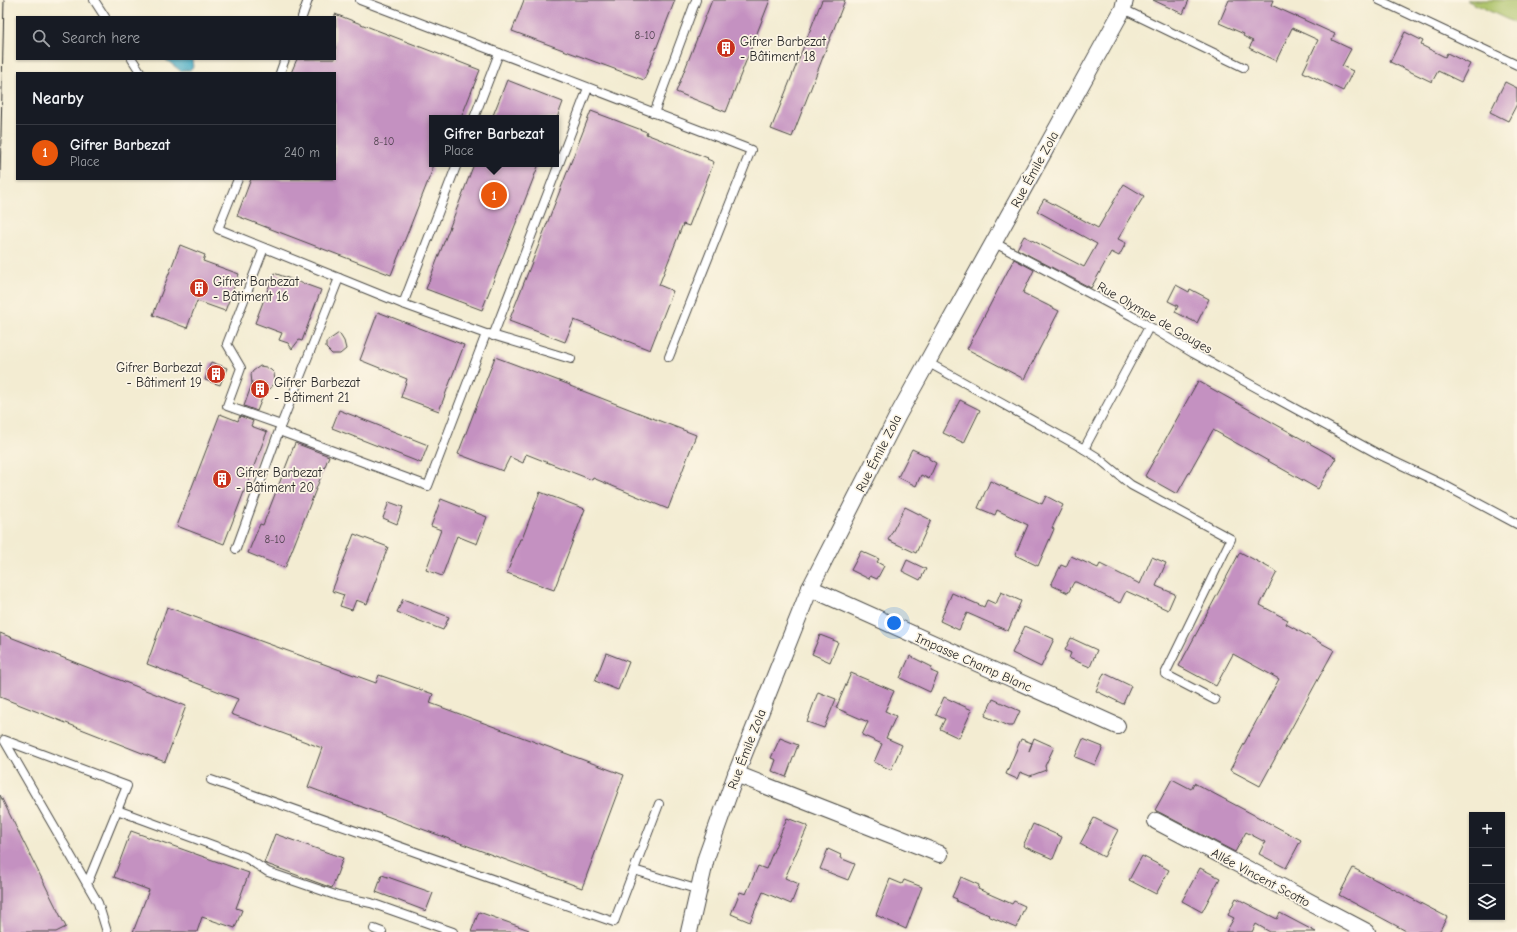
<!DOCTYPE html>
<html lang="en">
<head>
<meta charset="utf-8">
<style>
	body { margin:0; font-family:"Comic Neue",sans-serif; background:#242831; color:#f1f3f6 }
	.controls { position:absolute; right:12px; bottom:12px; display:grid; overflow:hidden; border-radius:0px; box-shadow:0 1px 3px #0004 }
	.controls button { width:36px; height:36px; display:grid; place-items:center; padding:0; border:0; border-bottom:1px solid #363941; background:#171b24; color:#f1f3f6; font:20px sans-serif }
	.you { position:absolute; left:894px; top:623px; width:14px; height:14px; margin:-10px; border:3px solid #fff; border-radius:50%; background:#1a73e8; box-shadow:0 0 0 6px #1a73e833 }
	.badge { display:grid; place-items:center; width:26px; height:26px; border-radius:50%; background:#ea580c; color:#fff; font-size:13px; font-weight:700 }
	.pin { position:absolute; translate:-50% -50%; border:2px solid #fff; box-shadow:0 1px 4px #0006 }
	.popup { position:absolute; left:429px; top:115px; width:130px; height:52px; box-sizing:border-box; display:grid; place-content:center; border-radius:0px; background:#171b24; filter:drop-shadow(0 1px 3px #0005); font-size:13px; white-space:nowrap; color:#9ea1a6 }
	.popup b { font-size:15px; color:#f1f3f6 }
	.popup::after { content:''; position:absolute; left:50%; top:100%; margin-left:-8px; border:8px solid transparent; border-top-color:#171b24 }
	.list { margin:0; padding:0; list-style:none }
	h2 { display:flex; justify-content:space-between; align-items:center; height:52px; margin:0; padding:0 16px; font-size:17px }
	h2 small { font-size:13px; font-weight:400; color:#9ea1a6 }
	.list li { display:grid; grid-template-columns:26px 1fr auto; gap:12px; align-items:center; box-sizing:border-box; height:56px; padding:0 16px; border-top:1px solid #363941 }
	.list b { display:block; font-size:15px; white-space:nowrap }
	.list p { margin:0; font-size:13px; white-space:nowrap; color:#9ea1a6 }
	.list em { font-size:13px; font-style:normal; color:#9ea1a6 }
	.icon { flex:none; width:22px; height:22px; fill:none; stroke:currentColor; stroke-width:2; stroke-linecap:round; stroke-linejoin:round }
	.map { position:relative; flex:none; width:1517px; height:932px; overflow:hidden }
	.search { position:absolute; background:#171b24; box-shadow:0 1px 3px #0004; left:16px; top:16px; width:320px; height:44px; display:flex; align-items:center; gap:10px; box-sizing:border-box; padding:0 14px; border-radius:0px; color:#9ea1a6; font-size:15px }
	.panel { position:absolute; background:#171b24; box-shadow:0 1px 3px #0004; left:16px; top:72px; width:320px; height:108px; border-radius:0px }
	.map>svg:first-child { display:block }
</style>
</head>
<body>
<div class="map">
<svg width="1517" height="932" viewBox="0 0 1517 932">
	<rect width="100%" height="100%" fill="#fcf5e5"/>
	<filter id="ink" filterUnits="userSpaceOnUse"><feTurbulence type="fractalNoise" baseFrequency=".025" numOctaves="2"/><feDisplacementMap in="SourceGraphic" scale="8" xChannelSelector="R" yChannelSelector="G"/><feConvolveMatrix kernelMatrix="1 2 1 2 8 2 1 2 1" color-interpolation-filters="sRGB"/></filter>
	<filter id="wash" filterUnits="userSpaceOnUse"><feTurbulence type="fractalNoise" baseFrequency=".012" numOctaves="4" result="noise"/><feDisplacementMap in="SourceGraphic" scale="16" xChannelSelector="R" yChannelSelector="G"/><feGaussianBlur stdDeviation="0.9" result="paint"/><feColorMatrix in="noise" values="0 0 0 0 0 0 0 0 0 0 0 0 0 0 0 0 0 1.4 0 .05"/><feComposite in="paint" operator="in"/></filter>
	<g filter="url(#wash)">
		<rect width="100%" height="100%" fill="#f3ecd2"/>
		<polygon fill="#aac166" stroke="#6a7648" points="1466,0 1517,0 1517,24"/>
		<polygon fill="#42a9c2" stroke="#366a76" points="165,59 192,59 193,67 190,70 183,70 182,72"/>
		<g id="blocks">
			<g fill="#c491c1">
				<polygon points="524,0 675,0 644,80 512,31"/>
				<polygon points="712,0 770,0 726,112 676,92"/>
				<polygon points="822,0 845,0 792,137 771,129"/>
				<polygon points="1153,0 1189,0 1183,14"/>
				<polygon points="1229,0 1273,0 1271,5 1335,34 1332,40 1351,49 1342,66 1353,71 1343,91 1303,72 1318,40 1292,28 1276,61 1249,48 1253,41 1243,36 1244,34 1219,23"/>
				<polygon points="335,14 480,70 461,118 432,118 432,171 391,275 237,216 251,179 335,179 335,73 291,73 297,59 335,59"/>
				<polygon points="1405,32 1423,41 1421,45 1445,57 1447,53 1470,64 1461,82 1438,71 1432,82 1390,62"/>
				<polygon points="507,80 563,102 557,118 492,118"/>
				<polygon points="1505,82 1517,88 1517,104 1508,121 1490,112"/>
				<polygon points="591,111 647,132 646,134 708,158 707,159 714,162 689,226 683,224 659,285 673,291 650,350 574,320 565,342 509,321"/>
				<polygon points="474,164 539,164 482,310 426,289"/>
				<polygon points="1124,184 1144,196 1118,239 1126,243 1119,256 1111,252 1091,288 1017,249 1024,236 1084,267 1097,244 1037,211 1044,199 1098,228"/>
				<polygon points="180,245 205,255 203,261 239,274 225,311 197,301 187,328 153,315"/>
				<polygon points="1014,259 1034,270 1023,293 1059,311 1024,379 967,349"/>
				<polygon points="274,273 321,290 302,341 299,340 292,349 288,343 279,340 282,333 255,323"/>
				<polygon points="1176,285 1189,292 1190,289 1209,299 1197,323 1175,312 1178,306 1168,301"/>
				<polygon points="378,312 464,345 439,411 401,397 407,379 360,360"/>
				<polygon points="339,333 344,341 346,349 340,354 332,354 326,348 326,342"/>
				<polygon points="495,357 570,385 570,386 696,435 668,509 593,478 592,480 526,454 523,463 510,457 503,471 458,454"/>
				<polygon points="211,362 227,368 220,385 205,380"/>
				<polygon points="260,366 266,367 271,370 274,373 275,381 271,388 265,391 257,411 244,406 252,384 251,374 253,371"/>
				<polygon points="1198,381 1336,458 1318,489 1213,430 1177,494 1145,476"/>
				<polygon points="960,400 980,410 964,443 943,433"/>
				<polygon points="339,410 428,445 421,463 332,428"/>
				<polygon points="220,414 238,421 240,416 253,421 251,426 267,432 224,544 177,526"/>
				<polygon points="295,443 329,456 285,568 248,553 260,524 263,525"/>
				<polygon points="912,449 929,457 929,459 936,463 929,479 921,475 916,486 898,477"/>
				<polygon points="990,481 1042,504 1046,496 1063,505 1052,528 1054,529 1038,566 1015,555 1028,525 997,510 995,515 978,508"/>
				<polygon points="540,492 585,509 554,590 507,573 520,539 522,539"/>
				<polygon points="441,499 487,517 477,544 457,536 442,576 426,570 441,530 431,526"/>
				<polygon points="389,502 403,507 397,524 383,518"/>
				<polygon points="905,507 931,520 916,553 888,540"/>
				<polygon points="354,534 388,547 367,604 356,600 352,610 340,606 344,595 332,591"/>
				<polygon points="861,551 879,559 877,562 884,566 877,579 870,576 869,579 851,570"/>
				<polygon points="1240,552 1277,572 1260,605 1288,620 1286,624 1334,650 1260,786 1230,770 1279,679 1233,654 1216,686 1179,666"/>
				<polygon points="1071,556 1098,568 1100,564 1140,584 1152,557 1166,563 1156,586 1175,594 1168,610 1126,591 1120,603 1076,582 1074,582 1068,593 1051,585 1061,565 1066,567"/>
				<polygon points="907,560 926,569 920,580 902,571"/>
				<polygon points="1001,592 1021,601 1008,631 967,613 959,630 940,621 952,593 984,607 987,600 996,604"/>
				<polygon points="403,599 449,617 443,630 397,612"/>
				<polygon points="167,607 376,683 379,675 433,694 430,703 624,775 582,888 308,787 322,748 231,714 238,699 147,664"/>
				<polygon points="1025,626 1054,639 1041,667 1012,653"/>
				<polygon points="0,633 186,706 165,762 0,697"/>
				<polygon points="820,635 838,642 830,662 812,654"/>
				<polygon points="1071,638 1097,650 1090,667 1069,658 1071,653 1065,650"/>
				<polygon points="606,653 629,662 618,690 595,681"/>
				<polygon points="910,656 932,667 931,671 938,674 930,692 900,678"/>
				<polygon points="851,673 894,691 885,711 896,716 886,738 902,745 891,770 874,762 882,744 862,735 868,722 836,708"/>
				<polygon points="1104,673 1131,686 1123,704 1096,691"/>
				<polygon points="818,692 836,699 824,728 807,722"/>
				<polygon points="944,697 972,710 959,738 940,729 945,719 936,715"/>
				<polygon points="993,699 1020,711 1013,726 1008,726 985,716"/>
				<polygon points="780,738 798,745 786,777 772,771 776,760 771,758"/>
				<polygon points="1034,738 1054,747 1045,766 1046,770 1030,776 1020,772 1017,779 1006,774 1021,739 1032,743 1029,751"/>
				<polygon points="1083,739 1103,747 1095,765 1075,757"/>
				<polygon points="1172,779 1191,789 1194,783 1301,840 1286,868 1259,854 1265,842 1246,832 1235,852 1155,810"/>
				<polygon points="0,795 66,927 56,932 0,932"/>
				<polygon points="787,818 808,826 785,878 799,884 791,904 763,892 750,922 731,914 740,892 746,894 758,866 766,869"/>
				<polygon points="1094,818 1118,830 1104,857 1080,844"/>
				<polygon points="1033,824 1062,837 1053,859 1023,846"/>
				<polygon points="131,831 249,873 236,908 242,910 235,928 202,917 197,932 133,932 149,890 114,877"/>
				<polygon points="275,834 343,858 332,888 264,863"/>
				<polygon points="828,849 841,855 840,858 855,864 848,880 820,869"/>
				<polygon points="1142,856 1169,870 1156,894 1129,880"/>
				<polygon points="1200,868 1220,878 1202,912 1182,901"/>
				<polygon points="1353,868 1447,917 1439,932 1408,932 1339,895"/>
				<polygon points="382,875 433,893 426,911 376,892"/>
				<polygon points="961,877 979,885 978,889 1012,904 1014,901 1025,906 1016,928 988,916 989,915 956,901 957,899 952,897"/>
				<polygon points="890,879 902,884 904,880 922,887 906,929 876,915"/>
				<polygon points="1236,898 1277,919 1280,913 1316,932 1270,932 1256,924 1252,932 1226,932 1234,918 1228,915"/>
				<polygon points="479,912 529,930 528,932 471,932"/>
			</g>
		</g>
	</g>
	<g filter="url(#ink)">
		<use href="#blocks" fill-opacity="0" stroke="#494844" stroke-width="1"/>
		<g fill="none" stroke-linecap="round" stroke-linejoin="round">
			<g stroke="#494844" stroke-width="10">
				<g id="lane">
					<polyline points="94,0 105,17"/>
					<polyline points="360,0 499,53 474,118"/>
					<polyline points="1379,0 1517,65"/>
					<polyline points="1123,9 1243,67"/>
					<polyline points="302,17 308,0"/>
					<polyline points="499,53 751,150 669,357"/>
					<polyline points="132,59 141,73"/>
					<polyline points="280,73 285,59"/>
					<polyline points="654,113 696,0"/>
					<polyline points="238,179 218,229 403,304 457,164"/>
					<polyline points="993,242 1132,316 1193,353 1378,454 1444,485 1517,524"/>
					<polyline points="264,248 227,344 241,368 227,406 281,425 339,278"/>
					<polyline points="489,334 571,359"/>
					<polyline points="493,336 588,88"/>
					<polyline points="927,362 1084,449 1149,327"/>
					<polyline points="279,431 428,486 486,334 403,304"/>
					<polyline points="1084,449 1097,457 1131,485 1231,539 1165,674 1215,700"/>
					<polyline points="236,549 280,428"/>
					<polyline points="211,780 614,922 659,804"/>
					<polyline points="117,810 245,857 268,872 338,896 371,903 453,932"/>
					<polyline points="634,870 699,890"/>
					<polyline points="87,884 127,786 4,740 98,903 107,932"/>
					<polyline points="374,929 382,932"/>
				</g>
			</g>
			<g stroke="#494844" stroke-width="18">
				<g id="street">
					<polyline points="810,588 1117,726"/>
					<polyline points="736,774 940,854"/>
					<polyline points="1156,821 1367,932"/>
					<polyline points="689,932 706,858 736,774 810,588 898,415 1123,9 1125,0"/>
				</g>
			</g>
			<use href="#lane" stroke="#fff" stroke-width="8"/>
			<use href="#street" stroke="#fff" stroke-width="16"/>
			<polyline stroke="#2b2b2b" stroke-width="1" points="0,179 4,0"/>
		</g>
	</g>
	<defs>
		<g id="building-disc" transform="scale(1)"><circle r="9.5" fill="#c8321e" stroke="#fcf5e5"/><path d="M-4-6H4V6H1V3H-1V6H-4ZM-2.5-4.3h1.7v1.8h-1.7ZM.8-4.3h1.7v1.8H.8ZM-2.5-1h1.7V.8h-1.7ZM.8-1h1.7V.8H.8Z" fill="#fff"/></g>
	</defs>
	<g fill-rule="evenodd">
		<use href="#building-disc" x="726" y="48"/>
		<use href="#building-disc" x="199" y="288"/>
		<use href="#building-disc" x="216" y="374"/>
		<use href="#building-disc" x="260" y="389"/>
		<use href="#building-disc" x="222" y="479"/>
	</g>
	<g text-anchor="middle" stroke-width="3.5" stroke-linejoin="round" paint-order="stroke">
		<g font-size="11" fill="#514450">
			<text x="645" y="39">8-10</text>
			<text x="384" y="145">8-10</text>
			<text x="275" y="543">8-10</text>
		</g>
		<g font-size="13" fill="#2b2b2b" stroke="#fcf5e5" text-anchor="start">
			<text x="740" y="46">Gifrer Barbezat<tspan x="740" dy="15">- Bâtiment 18</tspan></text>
			<text x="213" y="286">Gifrer Barbezat<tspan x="213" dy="15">- Bâtiment 16</tspan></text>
			<text x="202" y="372" text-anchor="end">Gifrer Barbezat<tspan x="202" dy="15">- Bâtiment 19</tspan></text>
			<text x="274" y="387">Gifrer Barbezat<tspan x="274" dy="15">- Bâtiment 21</tspan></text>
			<text x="236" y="477">Gifrer Barbezat<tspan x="236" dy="15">- Bâtiment 20</tspan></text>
		</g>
		<g font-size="13" fill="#2b2b2b" stroke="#fcf5e5">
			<text transform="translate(1034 169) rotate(-61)" y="5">Rue Émile Zola</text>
			<text transform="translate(1155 317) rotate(30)" y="5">Rue Olympe de Gouges</text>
			<text transform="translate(878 453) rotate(-63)" y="5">Rue Émile Zola</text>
			<text transform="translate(974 662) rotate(24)" y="5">Impasse Champ Blanc</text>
			<text transform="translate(746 749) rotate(-69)" y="5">Rue Émile Zola</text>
			<text transform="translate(1261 877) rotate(28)" y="5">Allée Vincent Scotto</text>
		</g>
	</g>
</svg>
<div class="controls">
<button>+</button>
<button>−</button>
<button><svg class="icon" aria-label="layers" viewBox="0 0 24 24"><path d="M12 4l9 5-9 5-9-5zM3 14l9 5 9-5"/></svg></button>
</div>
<div class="you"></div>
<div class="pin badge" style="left:494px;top:195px">1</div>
<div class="popup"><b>Gifrer Barbezat</b>Place</div>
<div class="search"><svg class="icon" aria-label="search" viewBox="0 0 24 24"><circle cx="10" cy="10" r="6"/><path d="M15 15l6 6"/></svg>Search here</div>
<section class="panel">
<h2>Nearby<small></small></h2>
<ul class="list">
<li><span class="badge">1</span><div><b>Gifrer Barbezat</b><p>Place</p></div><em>240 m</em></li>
</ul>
</section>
</div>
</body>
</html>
